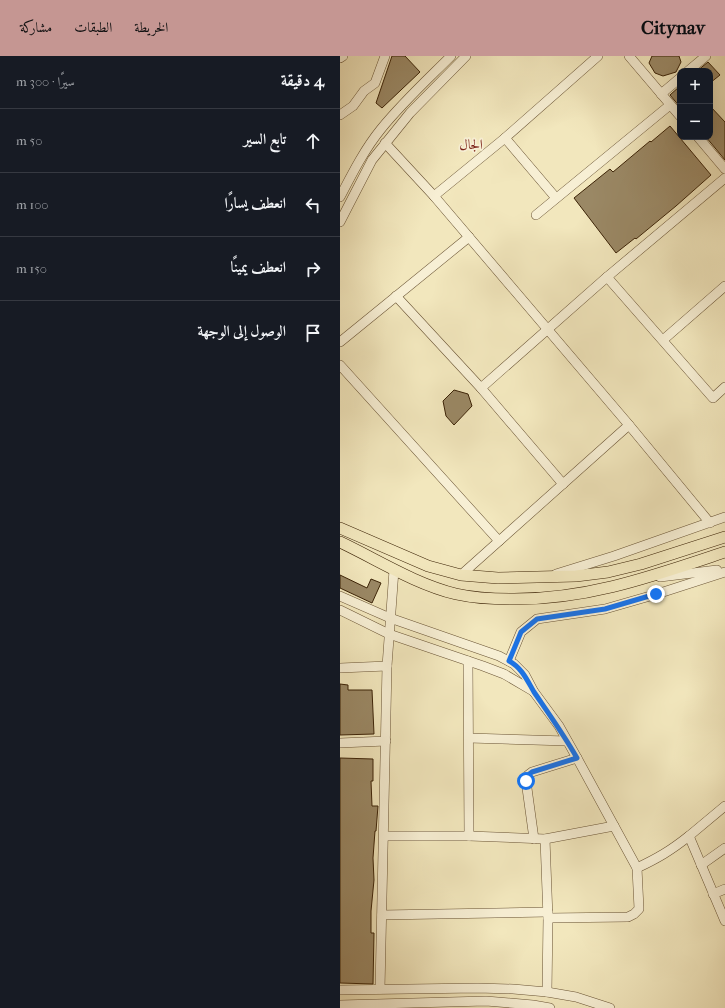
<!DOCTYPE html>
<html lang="ar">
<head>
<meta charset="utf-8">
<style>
	body { margin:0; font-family:"IM FELL French Canon",Amiri,serif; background:#20242c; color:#f1f3f6; direction:rtl }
	.controls { position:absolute; right:12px; top:12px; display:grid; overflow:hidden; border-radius:8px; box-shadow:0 4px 16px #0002 }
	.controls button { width:36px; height:36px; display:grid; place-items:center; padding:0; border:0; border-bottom:1px solid #363941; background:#171b24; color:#f1f3f6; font:20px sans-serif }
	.stop { position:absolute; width:12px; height:12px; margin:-9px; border:3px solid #1a73e8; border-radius:50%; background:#fff }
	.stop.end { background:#1a73e8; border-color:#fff; box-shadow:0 1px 4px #0008 }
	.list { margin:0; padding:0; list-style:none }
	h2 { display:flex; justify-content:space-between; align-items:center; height:52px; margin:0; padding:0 16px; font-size:17px }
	h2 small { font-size:13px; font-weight:400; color:#9ea1a6 }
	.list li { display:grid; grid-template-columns:26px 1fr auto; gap:12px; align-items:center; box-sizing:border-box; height:64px; padding:0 16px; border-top:1px solid #363941 }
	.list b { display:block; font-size:15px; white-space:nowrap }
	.list em { font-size:13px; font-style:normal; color:#9ea1a6 }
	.icon { flex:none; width:22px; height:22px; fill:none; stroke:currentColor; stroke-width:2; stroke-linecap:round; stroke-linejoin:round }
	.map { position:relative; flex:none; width:385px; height:952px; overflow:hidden; direction:ltr }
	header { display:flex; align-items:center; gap:24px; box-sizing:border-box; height:56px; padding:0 20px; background:#c59692; color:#111 }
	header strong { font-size:19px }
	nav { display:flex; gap:22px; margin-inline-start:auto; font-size:14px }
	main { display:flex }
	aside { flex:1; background:#171b24 }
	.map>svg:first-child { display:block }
</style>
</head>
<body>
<header>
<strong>Citynav</strong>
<nav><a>الخريطة</a><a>الطبقات</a><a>مشاركة</a></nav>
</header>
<main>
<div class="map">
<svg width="385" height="952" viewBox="0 0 385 952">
	<rect width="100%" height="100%" fill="#f2e7bd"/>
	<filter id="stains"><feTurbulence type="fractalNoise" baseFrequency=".005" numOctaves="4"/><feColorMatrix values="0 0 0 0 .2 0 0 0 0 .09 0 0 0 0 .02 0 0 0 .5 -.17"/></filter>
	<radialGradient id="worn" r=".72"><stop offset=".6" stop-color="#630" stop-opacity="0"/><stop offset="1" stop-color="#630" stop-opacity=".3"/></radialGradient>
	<g fill="#9a8865" stroke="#3b2206">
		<polygon points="52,0 65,0 80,16 42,52 36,47"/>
		<polygon points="312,0 339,0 341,6 336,16 323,20 315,17 309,7"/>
		<polygon points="368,6 380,19 370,27 370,15 357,15"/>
		<polygon points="340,30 340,51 330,39"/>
		<polygon points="370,50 385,66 385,104 366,81 370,81"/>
		<polygon points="330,70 371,119 336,150 296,183 295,182 276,197 234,142 270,113 273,116 310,85 311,86"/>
		<polygon points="114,334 128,338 132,350 114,369 106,360 103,345"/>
		<polygon points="0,519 27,532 31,523 41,527 32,547 0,532"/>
		<polygon points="0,628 8,629 8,634 32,634 34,678 0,679"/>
		<polygon points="0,702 33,703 33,725 31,725 32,750 38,750 36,775 35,775 33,802 34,824 31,855 31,877 34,877 33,928 0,927"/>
	</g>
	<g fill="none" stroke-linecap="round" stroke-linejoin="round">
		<g stroke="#695334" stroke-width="10">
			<g id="minor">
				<polyline points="289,0 340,60"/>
				<polyline points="0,2 3,0"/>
				<polyline points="348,15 366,0"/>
				<polyline points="321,38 340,22"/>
				<polyline points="0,59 13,50 24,35 35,27 45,0"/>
				<polyline points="358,81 385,113"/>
				<polyline points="165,82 216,142"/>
				<polyline points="45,87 94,140 289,369 370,467"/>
				<polyline points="94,140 165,82 258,0"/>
				<path d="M 0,141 C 12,118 24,94 41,73 C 62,47 87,24 111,0"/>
				<polyline points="196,159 330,49"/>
				<polyline points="0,166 32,104 70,57 126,0"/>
				<polyline points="267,221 373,342 385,331"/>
				<polyline points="56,240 141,332 223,428"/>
				<polyline points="323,284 385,230"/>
				<polyline points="0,286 129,181"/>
				<polyline points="0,309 159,485"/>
				<polyline points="141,332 267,221 385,122"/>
				<polyline points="216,518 274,500 385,461"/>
				<polyline points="121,519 289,369"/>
				<polyline points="320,521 377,514"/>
				<polyline points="0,540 50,562 159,600 174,608 185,619 194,636 219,670 237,702 297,812 299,853 294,858 288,861 208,862"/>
				<polyline points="0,554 49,578 143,610 164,618 193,635"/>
				<polyline points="128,605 129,780"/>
				<polyline points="169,605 181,576 197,563 265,553 317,538 385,516"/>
				<polyline points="0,612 47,610"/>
				<polyline points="129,682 227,685"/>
				<polyline points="0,687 46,685"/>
				<polyline points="44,780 129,780 205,783 274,770"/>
				<polyline points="349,780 385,750"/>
				<polyline points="194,783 186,725 188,719 192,716 237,702"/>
				<polyline points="205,783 208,862 207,936"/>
				<polyline points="361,809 385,792"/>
				<path d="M 297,812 C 318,802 330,795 349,780 L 385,865"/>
				<polyline points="373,838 385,833"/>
				<polyline points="42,859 208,856"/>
				<polyline points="40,933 47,610 54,514"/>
				<polyline points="0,934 138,932 173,933 207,936 236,941 270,952"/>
				<polyline points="0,949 146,945 193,949 210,952"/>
			</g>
		</g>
		<g stroke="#3b2206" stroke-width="12">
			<g id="major">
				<polyline points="0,472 88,510 121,519 158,522 236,520 268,516 301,508 385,481"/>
				<path d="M 0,486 C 38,504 75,528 116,538 C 134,542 152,543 170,543 C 247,544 313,520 385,496"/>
			</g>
		</g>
		<use href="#minor" stroke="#f7efd4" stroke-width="9"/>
		<use href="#major" stroke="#f2e7bd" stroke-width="11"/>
	</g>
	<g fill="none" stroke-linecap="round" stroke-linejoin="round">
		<path stroke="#1a73e8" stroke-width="5" d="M 186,725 L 188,719 L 192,716 L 237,702 C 224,679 209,658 194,636 C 187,624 182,612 169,605 L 181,576 L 197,563 L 265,553 L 316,538"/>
	</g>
	<g text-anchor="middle" stroke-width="3.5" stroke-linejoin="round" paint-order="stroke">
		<g font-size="14" fill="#7a1f14" stroke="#f7efd4">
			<text x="131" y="93">الجال</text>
		</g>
	</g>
	<rect width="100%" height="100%" filter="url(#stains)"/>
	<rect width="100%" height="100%" fill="url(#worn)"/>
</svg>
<div class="controls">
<button>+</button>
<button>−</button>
</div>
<div class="stop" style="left:186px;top:725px"></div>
<div class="stop end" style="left:316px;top:538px"></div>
</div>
<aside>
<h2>4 دقيقة<small>سيرًا · 300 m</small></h2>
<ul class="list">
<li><svg class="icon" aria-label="ahead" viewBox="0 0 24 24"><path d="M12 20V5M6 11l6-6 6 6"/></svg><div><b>تابع السير</b></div><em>50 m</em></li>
<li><svg class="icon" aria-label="left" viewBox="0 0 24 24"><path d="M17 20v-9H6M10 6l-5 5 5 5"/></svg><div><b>انعطف يسارًا</b></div><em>100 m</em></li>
<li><svg class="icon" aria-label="right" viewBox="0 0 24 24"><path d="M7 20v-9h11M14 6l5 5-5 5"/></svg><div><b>انعطف يمينًا</b></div><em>150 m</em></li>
<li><svg class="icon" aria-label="arrive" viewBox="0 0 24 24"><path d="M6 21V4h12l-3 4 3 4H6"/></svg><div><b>الوصول إلى الوجهة</b></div></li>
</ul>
</aside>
</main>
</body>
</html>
